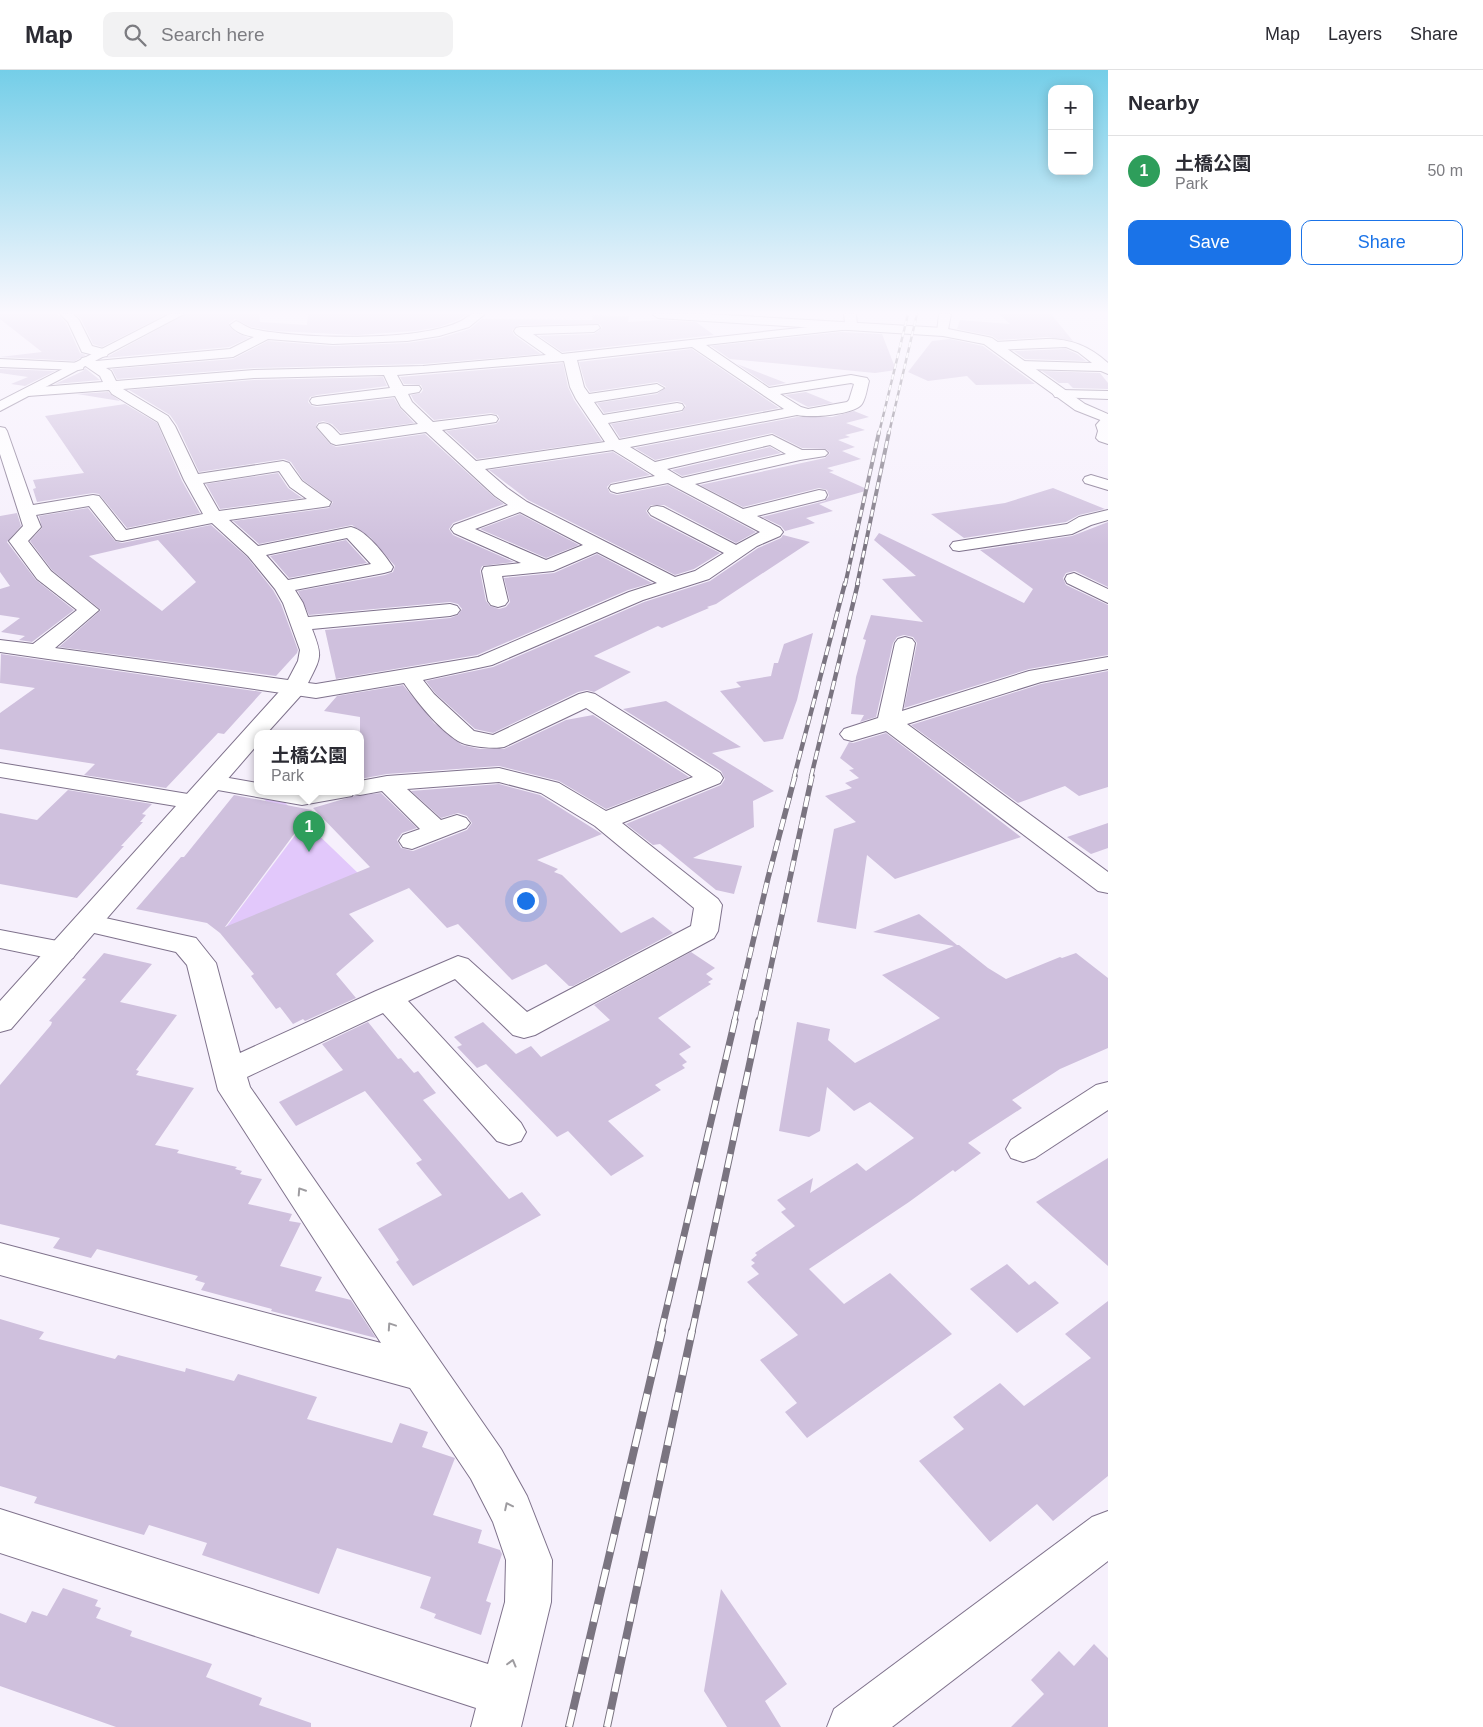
<!DOCTYPE html>
<html lang="en">
<head>
<meta charset="utf-8">
<style>
	body { margin:0; font-family:Arial,"Noto Sans JP",sans-serif; background:#f2f2f3; color:#2b2b33 }
	.controls { position:absolute; right:15px; top:15px; display:grid; overflow:hidden; border-radius:10px; box-shadow:0 2px 12px #0003 }
	.controls button { width:45px; height:45px; display:grid; place-items:center; padding:0; border:0; border-bottom:1px solid #e1e1e2; background:#fff; color:#2b2b33; font:25px sans-serif }
	.you { position:absolute; left:525px; top:830px; width:18px; height:18px; margin:-12px; border:4px solid #fff; border-radius:50%; background:#1a73e8; box-shadow:0 0 0 8px #1a73e833 }
	.badge { display:grid; place-items:center; width:32px; height:32px; border-radius:50%; background:#1a73e8; color:#fff; font-size:16px; font-weight:700 }
	.pin { position:absolute; translate:-50% -41px; filter:drop-shadow(0 1px 2px #0008) }
	.pin::after { content:''; position:absolute; top:26px; width:18px; height:15px; background:inherit; clip-path:polygon(0 0,100% 0,50% 100%) }
	.popup { position:absolute; left:254px; top:660px; width:110px; height:65px; box-sizing:border-box; display:grid; place-content:center; border-radius:10px; background:#fff; filter:drop-shadow(0 1px 4px #0005); font-size:16px; white-space:nowrap; color:#7c7c81 }
	.popup b { font-size:19px; color:#2b2b33 }
	.popup::after { content:''; position:absolute; left:50%; top:100%; margin-left:-10px; border:10px solid transparent; border-top-color:#fff }
	.list { margin:0; padding:0; list-style:none }
	h2 { display:flex; justify-content:space-between; align-items:center; height:65px; margin:0; padding:0 20px; font-size:21px }
	h2 small { font-size:16px; font-weight:400; color:#7c7c81 }
	.list li { display:grid; grid-template-columns:32px 1fr auto; gap:15px; align-items:center; box-sizing:border-box; height:70px; padding:0 20px; border-top:1px solid #e1e1e2 }
	.list b { display:block; font-size:19px; white-space:nowrap }
	.list p { margin:0; font-size:16px; white-space:nowrap; color:#7c7c81 }
	.list em { font-size:16px; font-style:normal; color:#7c7c81 }
	.actions { display:flex; gap:10px; padding:15px 20px }
	.actions a { flex:1; padding:11px 0; border:1px solid #1a73e8; border-radius:10px; text-align:center; font-size:18px; color:#1a73e8 }
	.actions .main { background:#1a73e8; color:#fff }
	.icon { flex:none; width:28px; height:28px; fill:none; stroke:currentColor; stroke-width:2; stroke-linecap:round; stroke-linejoin:round }
	.map { position:relative; flex:none; width:1108px; height:1657px; overflow:hidden }
	header { display:flex; align-items:center; gap:30px; box-sizing:border-box; height:70px; padding:0 25px; background:#fff; border-bottom:1px solid #e1e1e2 }
	header strong { font-size:24px }
	nav { display:flex; gap:28px; margin-inline-start:auto; font-size:18px }
	.search { width:350px; height:45px; background:#f2f2f3; display:flex; align-items:center; gap:12px; box-sizing:border-box; padding:0 18px; border-radius:10px; color:#7c7c81; font-size:19px }
	main { display:flex }
	aside { flex:1; background:#fff }
	.map>svg:first-child { display:block }
</style>
</head>
<body>
<header>
<strong>Map</strong>
<div class="search"><svg class="icon" aria-label="search" viewBox="0 0 24 24"><circle cx="10" cy="10" r="6"/><path d="M15 15l6 6"/></svg>Search here</div>
<nav><a>Map</a><a>Layers</a><a>Share</a></nav>
</header>
<main>
<div class="map">
<svg width="1108" height="1657" viewBox="0 0 1108 1657">
	<rect width="100%" height="100%" fill="#f6f0fc"/>
	<polygon fill="#e2c8fb" points="258,724 278,726 360,805 221,864 299,760"/>
	<g fill="#cfc0dd" fill-rule="evenodd">
		<polygon points="0,244 58,244 66,253 80,283 86,285 75,291 0,287 42,282 0,249"/>
		<polygon points="75,244 167,244 102,277 93,274 81,249"/>
		<polygon points="186,244 259,244 260,252 307,255 308,244 469,244 458,250 439,257 415,261 357,265 274,261 251,257 235,249 229,253 229,256 237,263 249,268 229,277 105,288"/>
		<polygon points="999,244 1051,244 1073,271 1046,267 998,270 992,266 957,259 960,250 1010,254"/>
		<polygon points="593,245 629,246 628,252 659,250 696,252 714,265 562,282 539,266 594,264 602,258 600,254 520,255 512,260 514,265 541,284 423,294 254,298 117,309 112,299 233,289 268,271 333,276 407,273 440,268 470,259 482,249 592,250"/>
		<polygon points="840,262 882,264 896,300 875,303 730,289 711,276"/>
		<polygon points="950,269 983,276 1035,314 976,315 967,306 928,311 908,302 932,271"/>
		<polygon points="692,279 779,338 620,368 611,354 682,342 686,336 682,332 677,331 604,343 597,333 657,324 666,317 657,312 590,322 586,316 579,292"/>
		<polygon points="1066,279 1077,284 1086,291 1025,289 1014,281"/>
		<polygon points="563,293 568,317 574,330 602,371 477,389 446,361 496,354 500,350 498,345 491,343 434,350 414,331 411,325 421,323 423,320 421,315 404,314 400,307"/>
		<polygon points="737,294 786,313 769,316"/>
		<polygon points="85,298 100,310 55,314 83,301"/>
		<polygon points="0,299 55,301 25,316 11,314 28,307 0,303"/>
		<polygon points="1042,301 1100,303 1108,313 1108,319 1073,318 1068,313 1059,313"/>
		<polygon points="383,307 387,316 317,325 310,327 308,332 312,336 317,337 394,328 400,338 414,353 341,363 332,354 323,351 317,353 316,358 330,374 336,377 425,364 494,427 504,434 453,453 449,459 453,465 514,492 482,496 480,501 486,531 490,536 499,539 506,537 510,532 504,508 554,503 597,484 652,513 628,520 477,585 336,609 325,560 450,548 458,545 462,539 458,534 450,532 309,545 298,521 385,505 393,502 395,496 370,467 352,455 259,474 233,451 329,438 333,432 303,410 291,392 284,389 199,402 177,355 170,345 129,320 254,310"/>
		<polygon points="108,322 120,331 77,324"/>
		<polygon points="806,322 833,333 808,337 785,325"/>
		<polygon points="125,334 157,353 182,411 200,443 127,458 99,424 93,423 37,432 33,419 36,418 33,410 84,403 45,346"/>
		<polygon points="854,341 869,347 846,353 865,360 845,365 850,367 838,370 855,377 842,381 861,389 827,398 834,401 829,402 869,420 819,434 833,441 806,448 815,453 785,461 781,456 762,447 825,431 829,426 827,420 819,418 743,437 700,415 825,388 830,383 826,379 802,378 772,363 655,390 635,378 797,347 832,347"/>
		<polygon points="770,377 781,383 682,406 672,400"/>
		<polygon points="613,382 650,405 611,413 607,417 610,423 617,425 668,415 756,462 736,473 664,435 651,435 646,441 650,447 720,483 694,499 675,505 528,430 489,400"/>
		<polygon points="278,403 288,418 302,428 220,439 206,414"/>
		<polygon points="1053,418 1105,439 1079,445 1066,452 964,468 931,444 1005,433"/>
		<path d="M 88,438 L 115,471 L 122,473 L 211,455 L 247,487 L 273,520 L 281,534 L 298,580 L 297,583 L 276,606 L 59,577 L 101,540 L 52,500 L 30,471 L 42,458 L 39,446 ZM 158,470 L 196,512 L 162,541 L 89,486 Z"/>
		<polygon points="17,443 21,456 7,472 36,510 74,540 32,572 19,570 25,566 1,562 20,548 0,545 0,519 10,516 0,502 0,446"/>
		<polygon points="520,444 579,475 546,488 480,459"/>
		<polygon points="1108,452 1108,517 1075,501 1066,503 1063,508 1066,515 1108,535 1108,585 1029,599 904,638 917,573 913,567 904,565 897,567 893,573 876,647 860,652 864,645 851,644 856,607 866,570 863,569 871,545 923,552 882,509 916,506 874,470 879,463 1024,533 1033,519 980,480 1072,466"/>
		<polygon points="783,465 810,472 716,534 707,537 709,538 662,558 658,556 594,586 631,602 594,622 587,620 578,622 493,663 475,659 435,623 426,611 493,597 644,532 710,511 758,478 781,468"/>
		<polygon points="346,470 367,493 289,508 270,486"/>
		<polygon points="813,563 797,630 783,669 764,672 720,621 741,617 736,612 771,606 774,593 778,593 784,574"/>
		<polygon points="1,584 262,622 224,664 218,663 166,718 84,705 95,694 0,679 0,643 35,618 0,613"/>
		<polygon points="1108,601 1108,717 1079,726 1065,716 1018,733 911,655 1041,614"/>
		<polygon points="403,615 434,653 462,675 480,679 504,679 566,650 593,645 689,707 606,739 559,711 499,696 387,704 360,709 360,647 324,641 337,626"/>
		<polygon points="666,631 741,677 712,683 774,721 753,731 754,757 693,788 742,796 734,824 716,820 660,774 653,775 626,754 721,715 725,709 721,701 623,639"/>
		<polygon points="886,663 1021,767 895,809 867,785 856,859 817,852 834,759 856,752 825,726 852,718 845,713 859,708 849,700 854,699 840,688 849,672 853,673"/>
		<polygon points="499,714 540,725 602,764 537,790 558,799 554,802 562,805 621,863 653,847 673,863 573,916 569,916 546,894 512,910 458,854 447,858 409,818 349,844 374,871 336,904 356,928 305,951 303,949 293,954 280,937 276,939 251,906 254,904 220,863 207,853 136,839 181,787 184,787 234,725 312,740 225,857 370,797 313,738 354,726 381,723 417,758 402,763 397,770 401,778 413,781 467,760 472,753 467,746 458,743 441,748 411,721"/>
		<polygon points="68,720 152,734 142,744 146,745 140,752 143,752 121,776 124,776 77,828 0,814 0,743 37,750"/>
		<polygon points="1108,753 1108,778 1091,784 1067,767"/>
		<polygon points="919,844 957,875 959,875 988,898 1006,909 1060,887 1062,888 1076,883 1108,908 1108,978 1060,999 1012,1030 1022,1038 968,1073 981,1083 955,1102 953,1100 909,1132 809,1199 844,1234 890,1203 952,1264 807,1368 785,1342 797,1333 760,1290 798,1265 747,1212 759,1204 751,1196 755,1193 751,1190 757,1185 755,1183 795,1156 781,1142 786,1139 777,1130 813,1108 810,1123 857,1093 866,1101 914,1068 870,1032 854,1041 827,1017 820,1061 809,1067 779,1061 797,952 830,959 828,970 855,993 940,948 882,905 954,876 873,862"/>
		<polygon points="691,882 715,898 706,904 713,909 708,912 711,914 658,948 691,977 679,984 687,992 682,995 685,998 655,1015 661,1020 608,1051 644,1086 611,1106 568,1061 557,1067 486,994 477,998 457,977 462,975 454,967 483,952 516,984 531,976 541,987 610,950 594,935"/>
		<polygon points="104,883 152,894 120,932 177,945 136,1000 139,1001 136,1005 194,1018 155,1075 179,1080 177,1083 237,1097 235,1099 242,1101 240,1104 262,1109 248,1134 292,1144 289,1151 301,1153 280,1196 322,1207 315,1221 351,1230 376,1268 271,1241 272,1239 201,1220 205,1213 195,1210 198,1206 97,1179 91,1188 53,1178 60,1168 0,1154 0,1015 51,955 52,952 49,951 86,909 82,908"/>
		<polygon points="368,952 398,989 401,988 414,1003 418,1001 436,1023 423,1030 509,1129 522,1122 541,1145 413,1216 396,1192 399,1190 378,1159 442,1125 416,1093 422,1090 365,1021 296,1056 279,1032 343,1000 322,974"/>
		<polygon points="1108,1088 1108,1196 1036,1132"/>
		<polygon points="1007,1194 1029,1215 1035,1211 1059,1233 1017,1263 970,1219"/>
		<polygon points="1108,1231 1108,1406 1053,1451 1037,1434 990,1472 919,1391 964,1359 953,1347 1000,1313 1024,1336 1091,1288 1065,1264"/>
		<polygon points="0,1249 44,1262 39,1269 115,1289 118,1285 185,1302 186,1298 234,1311 238,1304 317,1327 307,1349 392,1373 400,1353 428,1362 422,1377 455,1388 433,1445 482,1460 478,1473 500,1480 502,1484 486,1531 491,1533 481,1565 434,1548 436,1544 420,1538 431,1507 337,1478 319,1524 202,1485 207,1473 149,1455 144,1465 34,1433 37,1427 0,1416"/>
		<polygon points="63,1518 98,1530 95,1536 101,1538 96,1548 132,1561 130,1566 212,1594 206,1607 262,1628 259,1635 311,1653 311,1657 116,1657 0,1616 0,1543 26,1553 32,1541 47,1546"/>
		<polygon points="721,1519 787,1614 765,1631 781,1657 727,1657 704,1621"/>
		<polygon points="1094,1574 1108,1588 1108,1657 1011,1657 1044,1624 1031,1610 1059,1581 1074,1596"/>
	</g>
	<g fill="none" stroke-linecap="round" stroke-linejoin="round">
		<g stroke="#7f728c" stroke-width="2">
			<g id="street">
				<polygon points="60,244 73,244 79,250 92,276 107,280 108,283 107,286 102,287 82,282 68,252"/>
				<path d="M 472,244 L 485,244 L 469,257 L 439,266 L 407,271 L 333,274 L 268,269 L 233,287 L 106,298 L 111,301 L 116,311 L 254,300 L 423,296 L 546,285 L 516,264 L 514,261 L 516,258 L 520,257 L 598,255 L 600,258 L 594,262 L 533,264 L 562,284 L 836,254 L 845,253 L 844,244 L 856,244 L 857,255 L 851,259 L 706,275 L 769,318 L 851,305 L 867,308 L 869,311 C 867,318 866,328 862,334 C 854,345 810,348 797,345 L 630,377 L 655,392 L 772,365 L 802,380 L 825,380 L 828,383 L 825,386 L 800,390 L 695,414 L 743,439 L 819,420 L 825,421 L 827,425 L 825,429 L 757,446 L 780,458 L 783,462 L 780,466 L 757,476 L 709,509 L 643,530 L 492,595 L 423,610 L 434,624 L 474,661 L 493,665 L 579,624 L 587,622 L 595,624 L 720,703 L 723,708 L 720,713 L 622,753 L 718,829 L 722,835 L 718,861 L 714,868 L 535,965 L 524,968 L 513,965 L 455,909 L 408,931 L 521,1053 L 526,1062 L 521,1071 L 509,1075 L 497,1071 L 383,943 L 247,1007 L 250,1017 L 501,1379 L 527,1426 L 552,1490 L 551,1532 L 521,1657 L 471,1657 L 476,1638 L 0,1483 L 0,1439 L 488,1594 L 505,1532 L 506,1490 L 493,1452 L 471,1409 L 410,1318 L 0,1205 L 0,1173 L 381,1273 L 218,1020 L 187,895 L 176,882 L 77,859 L 73,853 L 77,847 L 87,844 L 196,868 L 216,893 L 240,983 L 376,921 L 458,886 L 468,889 L 527,942 L 691,856 L 694,838 L 595,756 L 541,723 L 499,712 L 407,719 L 441,750 L 457,745 L 466,748 L 470,753 L 466,758 L 412,779 L 403,777 L 399,771 L 403,765 L 420,759 L 382,721 L 360,725 L 353,724 L 352,726 L 302,735 L 212,719 L 203,717 L 200,712 L 203,707 L 212,705 L 258,713 L 258,721 L 360,721 L 360,711 L 387,706 L 499,698 L 559,713 L 606,741 L 693,707 L 586,638 L 504,677 C 494,679 467,677 458,671 C 438,658 417,632 404,613 L 316,628 L 0,582 L 0,570 L 33,574 L 77,540 L 37,509 L 9,471 L 23,456 L 0,384 L 0,357 L 5,358 L 7,361 L 33,435 L 93,425 L 99,426 L 126,460 L 203,444 L 184,410 L 158,352 L 112,324 L 109,320 L 28,326 L 21,322 L 28,318 L 103,312 L 100,306 L 84,295 L 83,299 L 78,300 L 0,297 L 0,289 L 82,293 L 80,291 L 82,288 L 87,287 L 96,291 L 230,279 L 254,267 C 245,265 236,263 230,255 L 236,251 C 242,253 247,258 253,259 C 300,269 416,272 459,252 C 464,250 468,246 472,244 ZM 692,277 L 784,339 L 619,370 L 608,353 L 677,341 L 682,340 L 684,337 L 682,334 L 677,333 L 603,345 L 594,332 L 657,322 L 664,318 L 657,314 L 589,324 L 584,317 L 577,290 ZM 564,291 L 570,317 L 576,329 L 605,372 L 476,391 L 442,360 L 496,352 L 498,349 L 496,346 L 491,345 L 433,352 L 412,332 L 408,324 L 419,322 L 421,319 L 419,316 L 403,316 L 397,305 ZM 384,305 L 390,318 L 317,327 L 312,328 L 310,331 L 312,334 L 317,335 L 395,326 L 401,337 L 418,354 L 340,365 C 333,358 329,351 319,354 L 317,357 L 331,373 L 336,375 L 426,362 L 495,426 L 508,435 L 454,455 L 451,459 L 454,463 L 521,493 L 484,497 L 482,501 L 488,531 L 491,535 L 498,537 L 505,535 L 508,531 L 502,506 L 553,501 L 597,482 L 657,513 L 629,522 L 478,587 L 316,614 L 308,613 C 321,587 323,587 312,559 L 450,546 L 457,544 L 460,540 L 457,536 L 450,534 L 308,547 L 303,533 L 295,520 L 384,503 L 391,501 L 393,497 C 384,484 367,461 351,457 L 258,476 L 229,450 L 323,437 L 329,436 L 331,432 L 302,411 L 289,393 L 283,391 L 198,404 L 175,356 L 168,346 L 123,319 L 254,308 ZM 851,313 L 854,314 L 849,330 L 847,332 L 808,339 L 801,337 L 780,324 ZM 770,375 L 786,384 L 682,408 L 667,399 ZM 613,380 L 655,406 L 611,415 L 609,418 L 611,421 L 617,423 L 668,413 L 760,462 L 736,475 L 663,437 L 657,436 L 651,437 L 648,441 L 651,445 L 724,483 L 695,501 L 675,507 L 527,432 L 507,418 L 485,399 ZM 279,401 L 290,417 L 307,429 L 219,441 L 203,413 ZM 89,436 L 116,470 L 122,471 L 212,453 L 248,486 L 275,519 L 283,533 L 300,580 L 298,591 L 288,610 L 55,578 L 99,540 L 51,501 L 28,471 L 41,457 L 36,445 ZM 520,442 L 583,475 L 546,490 L 475,459 ZM 347,468 L 371,494 L 288,510 L 266,485 Z"/>
				<polygon points="939,244 951,244 947,265 943,266 937,262"/>
				<path d="M 1046,269 C 1072,269 1089,276 1108,293 L 1108,304 L 1101,301 L 1021,299 L 1014,295 L 1021,291 L 1092,293 L 1078,282 L 1066,277 L 995,280 L 989,276 L 995,272 Z"/>
				<polygon points="1060,320 1108,321 1108,329 1055,327 1053,324 1055,321"/>
				<polygon points="1108,346 1108,374 1099,371 1096,368 1098,361 1096,355 1103,347"/>
				<polygon points="1091,405 1108,410 1108,420 1085,413 1083,410 1085,407"/>
				<polygon points="1108,440 1108,450 1091,455 1072,464 959,481 953,480 950,476 953,472 959,471 1067,454 1079,447"/>
				<polygon points="1074,503 1108,519 1108,533 1067,513 1065,509 1067,505"/>
				<polygon points="905,567 912,569 915,573 902,641 1029,601 1108,587 1108,599 1041,612 907,654 1108,802 1108,823 1098,821 886,661 852,671 844,669 840,664 844,659 878,648 895,573 898,569"/>
				<polygon points="0,693 194,725 203,727 206,732 203,737 194,739 0,707"/>
				<polygon points="0,860 73,874 77,881 73,888 63,891 0,878"/>
				<polygon points="1108,1012 1108,1040 1035,1088 1023,1092 1011,1088 1006,1079 1011,1070 1096,1015"/>
				<polygon points="1108,1441 1108,1491 892,1657 827,1657 834,1639 1092,1447"/>
			</g>
		</g>
		<g stroke="#7f728c" stroke-width="2">
			<g id="secondary">
				<polygon points="652,244 708,244 943,258 988,267 992,268 1085,334 1108,344 1108,353 1075,340 984,274 943,266 658,248"/>
				<polygon points="295,611 303,613 306,618 303,623 267,663 258,663 258,674 11,959 0,962 0,931 287,613"/>
			</g>
		</g>
		<g stroke="#7f728c" stroke-width="2">
			<polygon id="highway" points="170,244 184,244 0,341 0,331"/>
		</g>
		<use href="#street" fill="#fff" fill-rule="evenodd"/>
		<use href="#secondary" fill="#fff" fill-rule="evenodd"/>
		<use href="#highway" fill="#fff" fill-rule="evenodd"/>
		<g stroke="#7a7480" stroke-width="2.5">
			<g id="rail-far5">
				<polyline points="879,363 908,244"/>
				<polyline points="889,363 917,244"/>
			</g>
		</g>
		<g stroke="#7a7480" stroke-width="4">
			<g id="rail-far4">
				<polyline points="845,515 879,362"/>
				<polyline points="857,515 889,362"/>
			</g>
		</g>
		<g stroke="#7a7480" stroke-width="4.5">
			<g id="rail-far3">
				<polyline points="794,707 845,513"/>
				<polyline points="811,707 858,513"/>
			</g>
		</g>
		<g stroke="#7a7480" stroke-width="5.5">
			<g id="rail-far2">
				<polyline points="734,952 768,808 795,706"/>
				<polyline points="759,952 812,706"/>
			</g>
		</g>
		<g stroke="#7a7480" stroke-width="7">
			<g id="rail-far1">
				<polyline points="661,1262 735,950"/>
				<polyline points="692,1262 759,950"/>
			</g>
		</g>
		<g stroke="#7a7480" stroke-width="8">
			<g id="rail">
				<polyline points="569,1657 662,1261"/>
				<polyline points="607,1657 692,1261"/>
			</g>
		</g>
		<use href="#rail-far5" stroke="#fff" stroke-width="2" stroke-dasharray="5.5" stroke-linecap="butt"/>
		<use href="#rail-far4" stroke="#fff" stroke-width="2.5" stroke-dasharray="7" stroke-linecap="butt"/>
		<use href="#rail-far3" stroke="#fff" stroke-width="3" stroke-dasharray="9" stroke-linecap="butt"/>
		<use href="#rail-far2" stroke="#fff" stroke-width="4" stroke-dasharray="11" stroke-linecap="butt"/>
		<use href="#rail-far1" stroke="#fff" stroke-width="5" stroke-dasharray="14" stroke-linecap="butt"/>
		<use href="#rail" stroke="#fff" stroke-width="6" stroke-dasharray="18" stroke-linecap="butt"/>
	</g>
	<defs><path id="oneway-chevron" d="M-2-3.5L2.5 0L-2 3.5" fill="none" stroke-width="1.6" stroke-linecap="round" stroke-linejoin="round" transform="scale(1.25)"/></defs>
	<g stroke="#9e9ca0">
		<use href="#oneway-chevron" transform="translate(301 1121) rotate(-123)"/>
		<use href="#oneway-chevron" transform="translate(391 1256) rotate(-124)"/>
		<use href="#oneway-chevron" transform="translate(508 1436) rotate(-116)"/>
		<use href="#oneway-chevron" transform="translate(512 1593) rotate(-75)"/>
	</g>
	<linearGradient id="sky" x2="0" y2="1"><stop stop-color="#74cee8"/><stop offset="0.51" stop-color="#fbf8fe"/><stop offset="1" stop-color="#fbf8fe" stop-opacity="0"/></linearGradient>
	<rect width="1108" height="476" fill="url(#sky)"/>
</svg>
<div class="controls">
<button>+</button>
<button>−</button>
</div>
<div class="you"></div>
<div class="pin badge" style="left:309px;top:782px;background:#2e9e5b">1</div>
<div class="popup"><b>土橋公園</b>Park</div>
</div>
<aside>
<h2>Nearby<small></small></h2>
<ul class="list">
<li><span class="badge" style="background:#2e9e5b">1</span><div><b>土橋公園</b><p>Park</p></div><em>50 m</em></li>
</ul>
<div class="actions"><a class="main">Save</a><a>Share</a></div>
</aside>
</main>
</body>
</html>
